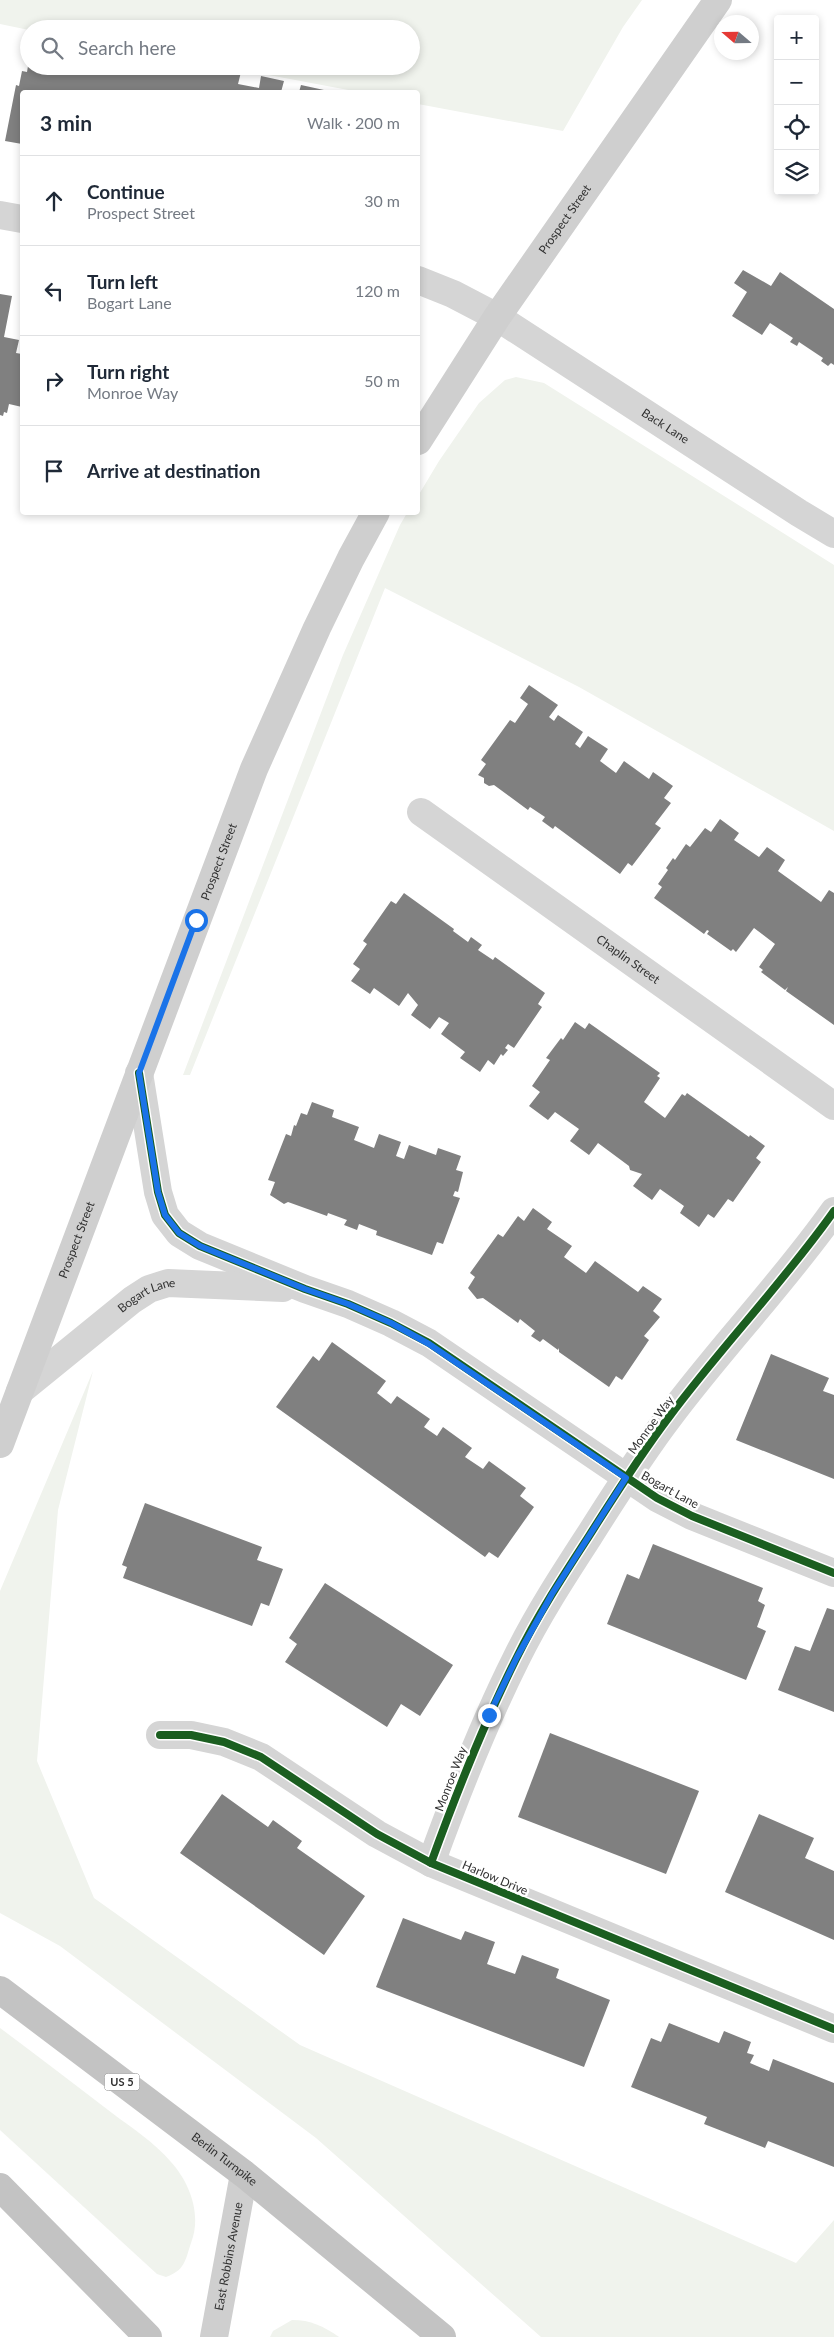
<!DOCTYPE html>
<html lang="en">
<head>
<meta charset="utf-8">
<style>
	body { margin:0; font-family:Lato,sans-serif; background:#f6f6f7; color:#1f2937 }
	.controls { position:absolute; right:15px; top:15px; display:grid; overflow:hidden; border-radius:5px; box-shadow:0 2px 8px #0003 }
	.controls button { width:45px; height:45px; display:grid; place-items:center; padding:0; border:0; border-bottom:1px solid #e0e1e3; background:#fff; color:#1f2937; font:25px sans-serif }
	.compass { position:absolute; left:714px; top:15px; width:45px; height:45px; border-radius:50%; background:#fff; box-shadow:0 2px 8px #0003; rotate:290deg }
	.stop { position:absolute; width:15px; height:15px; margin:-11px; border:4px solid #1a73e8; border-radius:50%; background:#fff }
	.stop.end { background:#1a73e8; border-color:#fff; box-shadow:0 1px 5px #0008 }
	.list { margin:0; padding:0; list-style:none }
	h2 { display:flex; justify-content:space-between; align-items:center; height:65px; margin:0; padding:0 20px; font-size:21px }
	h2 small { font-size:16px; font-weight:400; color:#747a83 }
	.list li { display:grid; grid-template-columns:32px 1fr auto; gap:15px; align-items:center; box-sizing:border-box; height:90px; padding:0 20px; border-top:1px solid #e0e1e3 }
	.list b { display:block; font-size:19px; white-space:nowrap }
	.list p { margin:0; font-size:16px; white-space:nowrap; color:#747a83 }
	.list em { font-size:16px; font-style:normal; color:#747a83 }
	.icon { flex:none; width:28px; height:28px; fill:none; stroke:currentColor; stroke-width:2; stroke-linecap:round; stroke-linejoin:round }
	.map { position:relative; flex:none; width:834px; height:2337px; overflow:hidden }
	.search { position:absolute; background:#fff; box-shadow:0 2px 8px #0003; left:20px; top:20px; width:400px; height:55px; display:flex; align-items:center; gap:12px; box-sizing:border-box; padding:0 18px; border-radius:28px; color:#747a83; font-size:19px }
	.panel { position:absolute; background:#fff; box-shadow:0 2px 8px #0003; left:20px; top:90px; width:400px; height:425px; border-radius:5px }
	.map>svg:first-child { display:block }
</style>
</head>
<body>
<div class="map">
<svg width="834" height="2337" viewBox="0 0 834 2337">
	<rect width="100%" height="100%" fill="#fff"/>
	<g fill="#f0f3ed">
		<polygon points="0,0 642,0 623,27 563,131 418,104 418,92 359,92 221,66 411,66 411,29 29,30 0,24"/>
		<polygon points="516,377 544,383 834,565 834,831 579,687 385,588 190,1075 183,1075 343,655 400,525 407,513 418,512 418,496 439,461 479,403 505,380"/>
		<polygon points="93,1371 58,1510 37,1761 94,1898 300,2045 796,2263 834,2220 834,2337 541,2337 316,2138 60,1946 0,1913 0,1591"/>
		<path d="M 0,2028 C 38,2056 75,2085 112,2113 C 132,2128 155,2143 171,2162 C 190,2183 202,2215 191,2243 C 185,2261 185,2270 166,2277 L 157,2274 L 0,2130 Z"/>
		<path d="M 292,2320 C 311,2320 323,2326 339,2337 L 270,2337 L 273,2331 Z"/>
	</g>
	<g fill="#808080">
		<polygon points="28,66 200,66 198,71 216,75 218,66 231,66 242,68 238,84 259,88 261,76 284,81 281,92 22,92 22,144 5,141 16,85 19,86 22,71 27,72"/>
		<polygon points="301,85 324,90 324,92 299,92"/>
		<polygon points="743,270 771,286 780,272 834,309 834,365 831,363 828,366 821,361 823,358 799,342 797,346 790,342 793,338 770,323 762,335 732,316 747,292 734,283"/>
		<polygon points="0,294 12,296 4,337 19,340 16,353 22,354 22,407 9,404 7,413 4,412 3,416 0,415"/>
		<polygon points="529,685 558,705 549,717 554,721 558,715 583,732 575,744 580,748 588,736 608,749 600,761 616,773 624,761 649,779 653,772 673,786 664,798 671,803 655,824 661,828 632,866 628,863 620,874 555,826 553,829 542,821 545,817 530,807 528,810 494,785 489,786 484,783 484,778 478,775 486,764 481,760 510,720 515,723 528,704 520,698"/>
		<polygon points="720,819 739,833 734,840 759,857 767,847 785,860 778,871 821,902 829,890 834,893 834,1025 786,991 788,987 785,990 761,972 763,970 759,967 775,944 754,928 736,952 733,949 731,951 707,934 709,931 707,930 704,934 654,898 662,887 658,884 668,870 666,868 673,858 675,860 686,844 690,847 705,828 711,832"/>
		<polygon points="404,893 454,929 453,931 468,942 471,937 482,945 478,950 493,960 495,957 545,993 538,1004 542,1007 514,1048 508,1044 505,1048 508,1050 503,1056 501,1054 494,1065 488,1060 480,1072 460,1058 465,1052 441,1034 449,1023 439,1017 430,1029 411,1015 418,1005 408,993 399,1006 374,988 370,994 351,981 360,969 353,964 367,944 363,941 391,901 396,904"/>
		<polygon points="575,1022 585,1029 589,1023 660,1073 657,1076 660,1078 644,1102 665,1118 682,1094 685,1096 687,1093 749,1137 750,1135 765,1146 756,1158 761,1162 733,1202 728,1199 714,1218 708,1214 699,1227 680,1213 684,1206 660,1189 652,1200 633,1186 642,1174 630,1170 629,1166 598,1143 589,1155 570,1141 579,1129 555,1112 548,1120 529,1106 540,1092 532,1086 550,1060 546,1058 561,1038 563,1040"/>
		<polygon points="312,1102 334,1110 332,1117 359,1127 354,1140 374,1148 379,1134 401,1142 396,1156 404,1159 409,1145 436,1155 438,1148 461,1156 456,1170 463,1172 458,1192 455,1191 453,1196 460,1198 443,1244 437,1242 432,1255 376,1235 377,1231 359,1224 357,1230 344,1225 347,1220 328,1213 327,1216 288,1202 284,1204 270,1195 275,1182 268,1180 286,1134 291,1136 294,1125 296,1126 301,1113 307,1115"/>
		<polygon points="533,1208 552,1222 547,1229 572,1246 564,1257 586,1273 595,1261 638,1292 643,1286 662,1299 653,1311 660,1317 644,1336 649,1340 622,1380 616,1376 609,1387 559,1352 559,1348 558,1350 543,1339 540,1342 531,1336 535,1331 520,1319 518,1323 483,1298 477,1299 468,1288 475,1277 470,1273 498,1234 503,1237 518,1216 524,1221"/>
		<polygon points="332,1342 386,1381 377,1393 391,1404 397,1396 430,1419 424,1427 437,1436 443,1427 472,1448 465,1457 483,1469 489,1461 526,1488 520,1496 534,1507 498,1558 489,1552 485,1557 276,1407 313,1356 319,1361"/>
		<polygon points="771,1354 829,1378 823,1391 834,1395 834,1479 736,1440"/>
		<polygon points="145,1503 262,1547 257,1560 283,1569 269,1606 261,1603 252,1626 123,1578 127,1567 122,1565"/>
		<polygon points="653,1544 763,1588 758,1601 765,1605 757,1627 766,1631 746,1680 607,1624 627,1574 639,1579"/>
		<polygon points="325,1583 453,1665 420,1716 401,1704 387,1727 285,1662 297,1644 289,1638"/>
		<polygon points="827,1608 834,1610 834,1712 778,1690 795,1646 810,1651"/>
		<polygon points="550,1733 699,1791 666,1874 518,1817"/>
		<polygon points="222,1794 268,1827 273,1820 302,1841 297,1848 365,1896 324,1955 180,1853"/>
		<polygon points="759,1814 814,1838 805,1858 834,1871 834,1940 725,1892"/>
		<polygon points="403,1918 461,1940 465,1931 495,1942 487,1964 515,1974 522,1955 559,1969 556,1978 610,2000 584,2067 376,1987"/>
		<polygon points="669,2023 719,2043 724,2031 751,2042 747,2053 754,2055 750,2063 769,2071 773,2059 834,2083 834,2167 768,2141 765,2148 704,2124 707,2117 631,2087 651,2038 661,2042"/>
	</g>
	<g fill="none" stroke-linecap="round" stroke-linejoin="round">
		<g stroke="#d5d5d5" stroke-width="28">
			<polyline points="0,215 22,219"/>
			<path id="s1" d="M 418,280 L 453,294 L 497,317 L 799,513 L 834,534"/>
			<path id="s2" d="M 421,812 L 834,1106"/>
			<polyline points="139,1073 158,1192 165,1215 179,1233 200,1246 305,1289 348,1304 391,1323 429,1343 657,1498 692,1516 834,1573"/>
			<path id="s3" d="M 20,1391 L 132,1300 L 149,1289 L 168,1283 L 283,1288"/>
			<polyline points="160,1735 191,1735 224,1742 261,1757 377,1834 431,1863 834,2029"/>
			<path d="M 431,1863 C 456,1794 483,1725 516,1659 C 537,1616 563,1576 589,1536 C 615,1495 640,1455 669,1417 C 722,1346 783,1283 834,1211"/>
		</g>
		<g stroke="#cfcfcf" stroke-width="28">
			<path id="s4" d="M 418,441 L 497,317 L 718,0"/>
			<path id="s5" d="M 0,1444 L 254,769 L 317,628 L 351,558 L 376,512"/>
			<path id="s6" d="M 214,2337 L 244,2174"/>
		</g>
		<g stroke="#c3c3c3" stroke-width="28">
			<path id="s7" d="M 0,1990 L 244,2174 L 442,2337"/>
			<polyline points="0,2187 148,2337"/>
		</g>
		<g stroke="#fff" stroke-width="11">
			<g id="cycleway">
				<polyline points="139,1073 158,1192 165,1215 179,1233 200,1246 305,1289 348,1304 391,1323 429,1343 657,1498 692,1516 834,1573"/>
				<polyline points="160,1735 191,1735 224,1742 261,1757 377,1834 431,1863 834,2029"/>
				<path d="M 431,1863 C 456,1794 483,1725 516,1659 C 537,1616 563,1576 589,1536 C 615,1495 640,1455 669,1417 C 722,1346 783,1283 834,1211"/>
			</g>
		</g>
		<use href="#cycleway" stroke="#1b5e20" stroke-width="8"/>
	</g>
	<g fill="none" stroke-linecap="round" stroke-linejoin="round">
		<polyline stroke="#1a73e8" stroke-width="6" points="196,920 139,1073 158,1192 165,1215 179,1233 200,1246 305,1289 348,1304 391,1323 429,1344 626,1478 552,1594 517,1657 489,1715"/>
	</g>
	<g text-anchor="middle" stroke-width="5" stroke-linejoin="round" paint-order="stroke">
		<rect fill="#fff" stroke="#6f6f6f" stroke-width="1" x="104.5" y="2073.5" width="35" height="17" rx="4"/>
		<g font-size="11" font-weight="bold" fill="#313131">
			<text x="122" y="2086">US 5</text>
		</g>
		<g font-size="12" fill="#313131" stroke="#fff">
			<text dy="4" stroke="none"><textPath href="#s4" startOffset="266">Prospect Street</textPath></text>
			<text dy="4" stroke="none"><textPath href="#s1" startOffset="288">Back Lane</textPath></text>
			<text dy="4" stroke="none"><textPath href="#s5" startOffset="622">Prospect Street</textPath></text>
			<text dy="4" stroke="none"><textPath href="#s2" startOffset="254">Chaplin Street</textPath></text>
			<text dy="4" stroke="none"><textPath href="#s5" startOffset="218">Prospect Street</textPath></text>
			<text dy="4" stroke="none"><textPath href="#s3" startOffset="160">Bogart Lane</textPath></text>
			<text transform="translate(651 1425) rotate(-54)" y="4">Monroe Way</text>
			<text transform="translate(670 1490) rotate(29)" y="4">Bogart Lane</text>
			<text transform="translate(451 1779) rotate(-69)" y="4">Monroe Way</text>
			<text transform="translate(495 1878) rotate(23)" y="4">Harlow Drive</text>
			<text dy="4" stroke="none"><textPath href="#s7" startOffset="281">Berlin Turnpike</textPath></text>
			<text dy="4" stroke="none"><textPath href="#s6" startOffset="82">East Robbins Avenue</textPath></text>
		</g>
	</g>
</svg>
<div class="controls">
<button>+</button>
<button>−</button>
<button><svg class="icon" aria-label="locate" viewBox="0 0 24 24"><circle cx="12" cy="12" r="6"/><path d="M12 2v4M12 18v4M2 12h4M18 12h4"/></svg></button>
<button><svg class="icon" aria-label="layers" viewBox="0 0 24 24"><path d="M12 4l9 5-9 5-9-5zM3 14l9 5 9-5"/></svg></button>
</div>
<svg class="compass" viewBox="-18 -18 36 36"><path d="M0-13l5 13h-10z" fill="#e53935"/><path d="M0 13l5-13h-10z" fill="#747a83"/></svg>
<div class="stop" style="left:196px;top:920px"></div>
<div class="stop end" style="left:489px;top:1715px"></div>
<div class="search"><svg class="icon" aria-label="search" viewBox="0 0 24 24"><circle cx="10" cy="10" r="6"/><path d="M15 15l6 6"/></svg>Search here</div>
<section class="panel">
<h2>3 min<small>Walk · 200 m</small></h2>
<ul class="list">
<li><svg class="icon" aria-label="ahead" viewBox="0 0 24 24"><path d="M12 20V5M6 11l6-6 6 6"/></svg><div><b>Continue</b><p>Prospect Street</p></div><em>30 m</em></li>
<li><svg class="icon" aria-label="left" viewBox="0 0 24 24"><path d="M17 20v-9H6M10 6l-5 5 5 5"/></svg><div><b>Turn left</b><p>Bogart Lane</p></div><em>120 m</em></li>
<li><svg class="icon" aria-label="right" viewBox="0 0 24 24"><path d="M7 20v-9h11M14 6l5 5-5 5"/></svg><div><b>Turn right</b><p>Monroe Way</p></div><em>50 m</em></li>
<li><svg class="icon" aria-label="arrive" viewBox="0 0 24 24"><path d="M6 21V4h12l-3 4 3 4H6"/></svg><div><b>Arrive at destination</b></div></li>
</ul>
</section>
</div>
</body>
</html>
